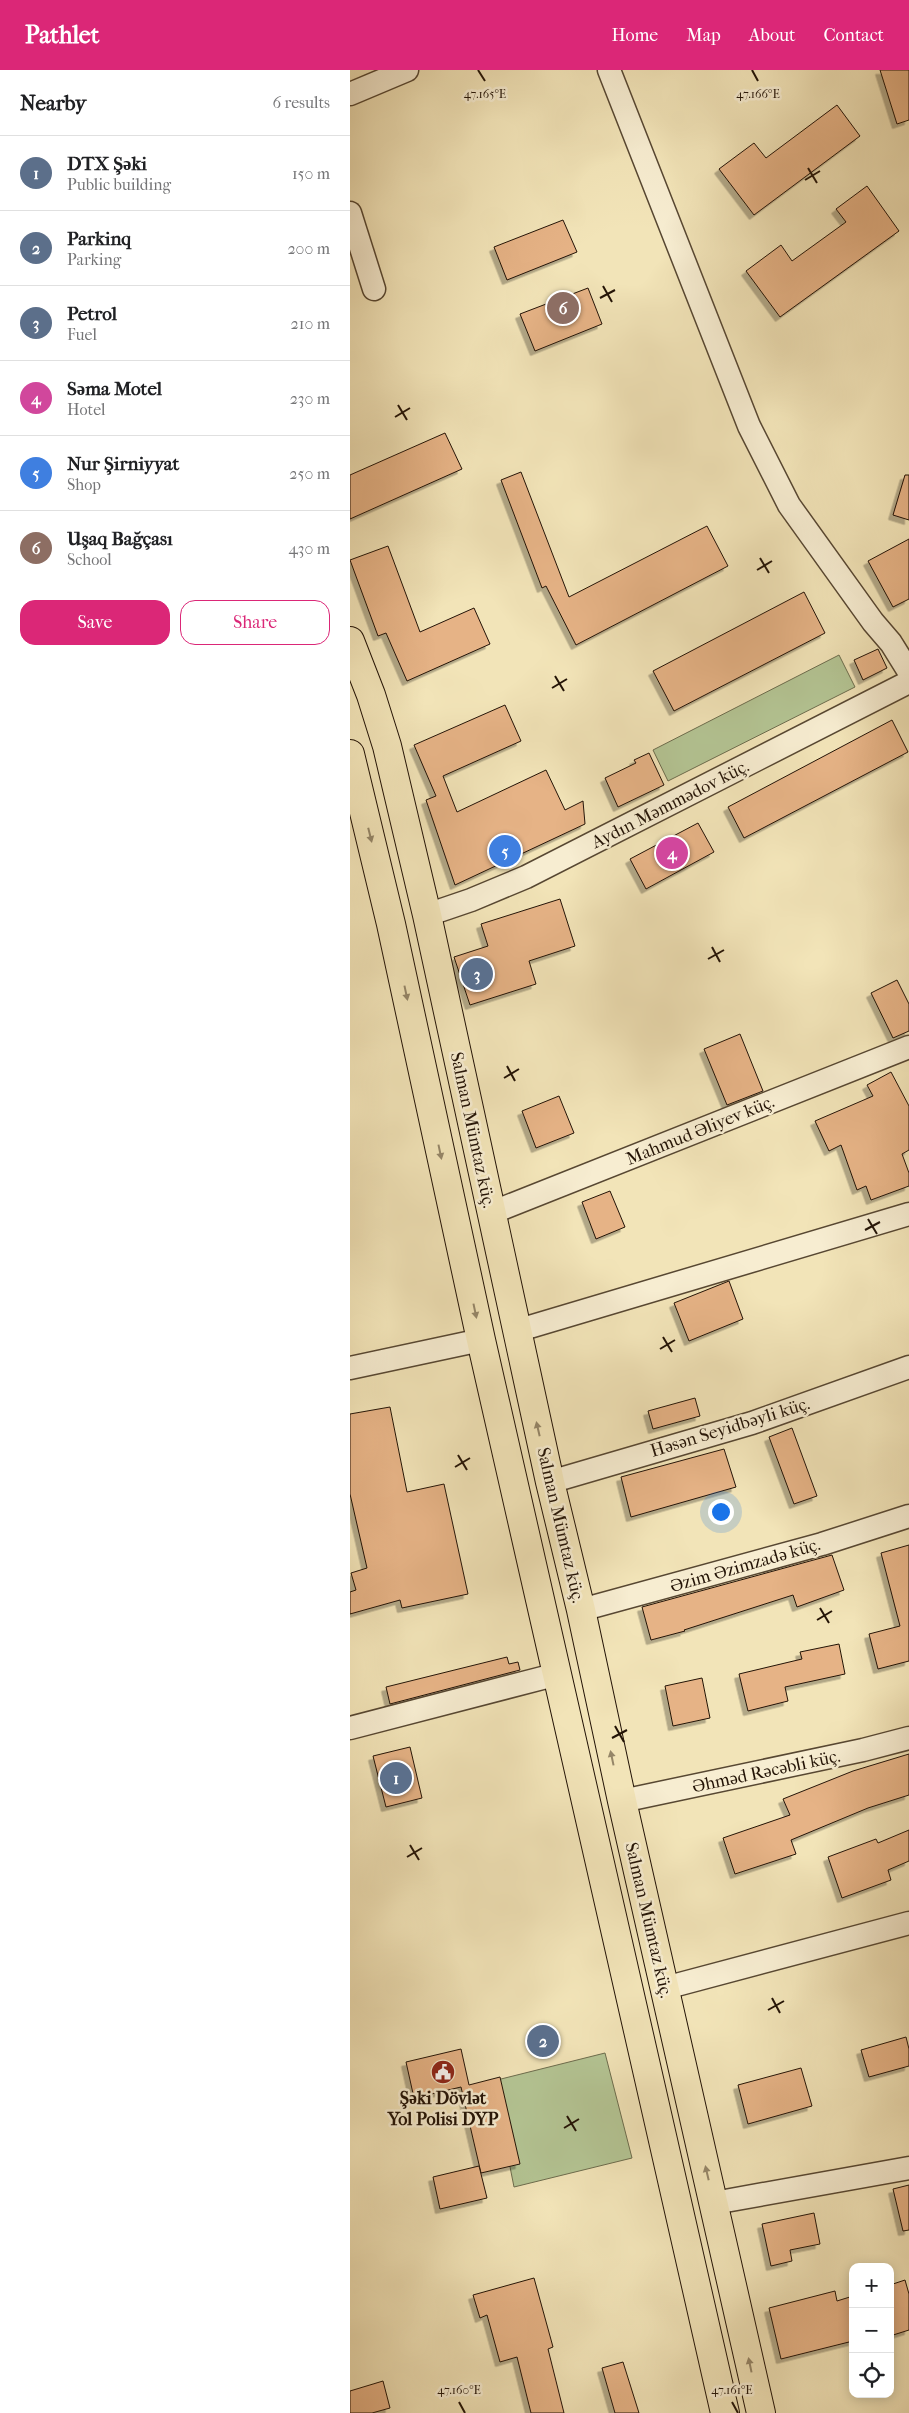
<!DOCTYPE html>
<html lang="en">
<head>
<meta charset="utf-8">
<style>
	body { margin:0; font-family:"IM FELL French Canon",serif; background:#f6f6f6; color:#202124 }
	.controls { position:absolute; right:15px; bottom:15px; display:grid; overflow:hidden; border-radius:10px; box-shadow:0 2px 12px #0003 }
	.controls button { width:45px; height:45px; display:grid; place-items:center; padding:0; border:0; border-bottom:1px solid #e0e0e0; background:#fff; color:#202124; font:25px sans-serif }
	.you { position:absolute; left:370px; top:1441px; width:18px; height:18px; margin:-12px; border:4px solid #fff; border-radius:50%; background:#1a73e8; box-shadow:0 0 0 8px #1a73e833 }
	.badge { display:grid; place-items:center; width:32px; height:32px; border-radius:50%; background:#db2777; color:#fff; font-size:16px; font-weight:700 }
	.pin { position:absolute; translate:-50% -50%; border:2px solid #fff; box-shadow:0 1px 5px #0006 }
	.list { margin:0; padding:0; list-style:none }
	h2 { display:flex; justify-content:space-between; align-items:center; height:65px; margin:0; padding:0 20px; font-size:21px }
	h2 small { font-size:16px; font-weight:400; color:#757577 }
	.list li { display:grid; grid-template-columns:32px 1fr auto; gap:15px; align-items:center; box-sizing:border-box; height:75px; padding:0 20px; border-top:1px solid #e0e0e0 }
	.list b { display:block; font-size:19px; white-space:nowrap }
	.list p { margin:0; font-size:16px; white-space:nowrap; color:#757577 }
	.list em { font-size:16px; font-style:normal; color:#757577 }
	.actions { display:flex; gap:10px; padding:15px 20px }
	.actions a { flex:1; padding:11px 0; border:1px solid #db2777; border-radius:15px; text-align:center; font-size:18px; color:#db2777 }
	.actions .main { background:#db2777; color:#fff }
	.icon { flex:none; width:28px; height:28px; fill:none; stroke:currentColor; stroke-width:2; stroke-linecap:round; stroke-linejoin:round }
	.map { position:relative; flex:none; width:559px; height:2343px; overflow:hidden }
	header { display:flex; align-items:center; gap:30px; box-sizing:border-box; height:70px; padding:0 25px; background:#db2777; color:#fff }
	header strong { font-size:24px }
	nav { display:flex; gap:28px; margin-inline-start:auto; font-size:18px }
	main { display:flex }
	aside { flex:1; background:#fff }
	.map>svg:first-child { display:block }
</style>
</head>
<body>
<header>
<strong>Pathlet</strong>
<nav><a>Home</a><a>Map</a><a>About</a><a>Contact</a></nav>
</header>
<main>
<aside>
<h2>Nearby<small>6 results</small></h2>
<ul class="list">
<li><span class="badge" style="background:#5c6f8a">1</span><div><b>DTX Şəki</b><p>Public building</p></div><em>150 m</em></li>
<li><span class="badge" style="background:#5c6f8a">2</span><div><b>Parkinq</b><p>Parking</p></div><em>200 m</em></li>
<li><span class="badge" style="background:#5c6f8a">3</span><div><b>Petrol</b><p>Fuel</p></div><em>210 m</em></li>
<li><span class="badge" style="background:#d1479c">4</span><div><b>Səma Motel</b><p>Hotel</p></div><em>230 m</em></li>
<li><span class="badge" style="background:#3f7fe0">5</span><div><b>Nur Şirniyyat</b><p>Shop</p></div><em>250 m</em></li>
<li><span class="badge" style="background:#8d6e63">6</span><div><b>Uşaq Bağçası</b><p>School</p></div><em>430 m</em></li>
</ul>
<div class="actions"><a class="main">Save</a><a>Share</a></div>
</aside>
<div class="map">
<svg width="559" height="2343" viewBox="0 0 559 2343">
	<defs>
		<filter id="shadow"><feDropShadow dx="-4.5" dy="4.5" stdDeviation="0" flood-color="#0004"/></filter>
	</defs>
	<rect width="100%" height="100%" fill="#f2e4b8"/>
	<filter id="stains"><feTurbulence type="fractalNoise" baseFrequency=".004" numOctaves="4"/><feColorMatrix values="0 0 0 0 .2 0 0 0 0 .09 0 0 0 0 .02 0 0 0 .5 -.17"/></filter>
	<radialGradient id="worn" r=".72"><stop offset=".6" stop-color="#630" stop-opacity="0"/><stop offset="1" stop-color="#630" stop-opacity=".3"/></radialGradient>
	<g fill="#b4c594" stroke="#6c6c4d">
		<polygon points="489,585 505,617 318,711 303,680"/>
		<polygon points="255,1983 282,2088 164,2117 143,2011"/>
	</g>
	<g fill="#e6b386" stroke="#231306" filter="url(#shadow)">
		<polygon points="530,0 559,0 559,50 547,54"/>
		<polygon points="487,35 510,66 404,145 369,99 404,73 416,88"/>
		<polygon points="517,116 549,161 430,247 396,201 431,175 442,191 496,152 486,139"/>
		<polygon points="213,150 227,182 157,210 144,177"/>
		<polygon points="238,218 252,254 185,281 170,244"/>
		<polygon points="95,363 112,399 0,449 0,405"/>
		<polygon points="171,402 219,527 357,456 378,496 226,575 196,516 192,518 151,410"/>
		<polygon points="555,405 559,405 559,450 543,445"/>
		<polygon points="559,469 559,529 543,537 518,491"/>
		<polygon points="38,476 70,562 124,538 140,574 57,611 36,563 28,566 0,490"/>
		<polygon points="454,522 475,563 324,641 303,601"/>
		<polygon points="528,579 537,598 513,610 504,590"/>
		<polygon points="155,635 171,671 93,706 107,742 196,700 215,740 233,731 235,754 105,815 76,730 86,726 64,675"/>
		<polygon points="542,650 558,682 394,768 378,737"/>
		<polygon points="299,683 314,715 268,737 255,708 286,693 284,690"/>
		<polygon points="348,753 364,782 296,819 280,789"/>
		<polygon points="210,829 225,876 179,891 186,914 120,935 104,887 138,876 131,854"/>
		<polygon points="547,910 559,934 559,961 543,968 521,923"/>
		<polygon points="390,964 413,1021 377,1035 354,979"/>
		<polygon points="541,1002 559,1036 559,1080 552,1084 559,1103 559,1116 521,1130 516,1116 507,1120 491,1075 479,1081 465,1051 523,1026 517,1015"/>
		<polygon points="209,1026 224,1063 186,1078 172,1041"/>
		<polygon points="260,1121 275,1157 246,1169 232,1132"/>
		<polygon points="379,1211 393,1249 339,1271 324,1233"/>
		<polygon points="345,1328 350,1346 303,1359 298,1341"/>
		<polygon points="40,1337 57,1422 94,1414 118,1524 52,1538 50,1530 0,1544 0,1522 6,1520 1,1503 17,1498 0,1424 0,1344"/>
		<polygon points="442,1358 467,1426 444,1434 419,1367"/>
		<polygon points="374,1379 386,1417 281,1447 271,1407"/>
		<polygon points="559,1475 559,1591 528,1599 519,1564 550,1556 531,1483"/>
		<polygon points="482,1485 494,1520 447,1537 443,1525 334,1560 335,1561 301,1570 292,1537"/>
		<polygon points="489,1574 495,1604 435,1617 438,1631 398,1641 389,1604 452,1589 450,1582"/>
		<polygon points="157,1587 159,1594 168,1592 170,1600 40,1634 36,1617"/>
		<polygon points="352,1608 360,1648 323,1656 315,1616"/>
		<polygon points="60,1677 72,1728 36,1737 23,1686"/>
		<polygon points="559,1684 559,1725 518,1738 441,1770 446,1784 385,1804 373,1768 440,1745 433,1729 503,1701"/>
		<polygon points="559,1760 559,1791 538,1800 541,1810 492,1828 478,1787 526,1769 528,1773"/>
		<polygon points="556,1967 559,1979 559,1996 519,2007 511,1980"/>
		<polygon points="111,1979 119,2015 150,2007 170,2094 131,2103 111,2017 64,2028 56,1992"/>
		<polygon points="451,1998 462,2036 398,2054 388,2015"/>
		<polygon points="129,2096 137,2128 90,2139 83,2107"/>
		<polygon points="559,2115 559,2160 553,2161 543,2119"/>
		<polygon points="464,2143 470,2174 440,2180 442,2191 421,2196 412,2154"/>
		<polygon points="184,2208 203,2277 198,2279 214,2343 181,2343 167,2287 150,2292 137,2245 130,2248 123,2225"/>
		<polygon points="555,2210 559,2224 559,2260 540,2266 540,2215"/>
		<polygon points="485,2221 487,2231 503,2226 503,2271 431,2289 419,2238"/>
		<polygon points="273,2292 289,2343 265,2343 252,2298"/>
		<polygon points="33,2311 40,2338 22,2343 0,2343 0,2321"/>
	</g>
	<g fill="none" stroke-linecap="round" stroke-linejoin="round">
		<g stroke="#574732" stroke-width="25">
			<g id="minor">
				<polyline points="259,0 399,356 439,435 523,552 541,573 559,602"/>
				<polyline points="0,24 57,0"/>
				<polyline points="0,143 24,219"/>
				<polyline points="77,845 121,830 176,807 559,612"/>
				<polyline points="141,1143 559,977"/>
				<polyline points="166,1261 559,1144"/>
				<polyline points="0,1298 131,1270"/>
				<polyline points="200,1412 402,1353 559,1297"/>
				<polyline points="231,1540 472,1474 559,1446"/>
				<polyline points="0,1658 208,1604"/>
				<polyline points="272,1731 513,1680 559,1668"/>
				<polyline points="315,1918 559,1853"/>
				<polyline points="364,2133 559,2098"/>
			</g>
		</g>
		<g stroke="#231306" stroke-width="30">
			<g id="highway">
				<polyline points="0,571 21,625 37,676 77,845 200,1412 231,1540 272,1731 411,2343"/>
				<polyline points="0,684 41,854 131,1270 375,2343"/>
			</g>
		</g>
		<use href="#minor" stroke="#f7edd1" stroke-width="22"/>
		<use href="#highway" stroke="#f2e4b8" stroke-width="28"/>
	</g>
	<defs><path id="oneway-solid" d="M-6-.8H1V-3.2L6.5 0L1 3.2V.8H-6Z" transform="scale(1.25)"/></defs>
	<g fill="#958668">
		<use href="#oneway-solid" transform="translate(20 765) rotate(76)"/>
		<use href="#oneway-solid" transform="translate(56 923) rotate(78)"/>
		<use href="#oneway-solid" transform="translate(90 1082) rotate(78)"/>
		<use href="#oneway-solid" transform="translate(125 1241) rotate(78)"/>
		<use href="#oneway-solid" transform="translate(188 1359) rotate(-103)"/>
		<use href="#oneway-solid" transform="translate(262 1688) rotate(-102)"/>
		<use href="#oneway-solid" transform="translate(357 2103) rotate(-103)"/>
		<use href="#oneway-solid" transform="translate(400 2295) rotate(-102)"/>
	</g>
	<path fill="none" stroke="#231306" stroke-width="2" d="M 128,0 L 135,11M 402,0 L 408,11M 458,98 L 467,113M 455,110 L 470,101M 253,216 L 262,232M 250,228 L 265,220M 48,335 L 57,350M 45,347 L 60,338M 410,488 L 419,503M 407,500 L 422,491M 205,606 L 214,621M 202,618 L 217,609M 362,877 L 370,892M 358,889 L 374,880M 157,996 L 165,1011M 154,1008 L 169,999M 518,1149 L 527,1164M 515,1160 L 530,1152M 313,1267 L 322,1282M 310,1279 L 325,1270M 108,1385 L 117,1400M 105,1397 L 120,1388M 470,1538 L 479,1553M 467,1550 L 482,1541M 265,1656 L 274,1672M 262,1668 L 277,1660M 60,1775 L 69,1790M 57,1787 L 72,1778M 422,1928 L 430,1943M 418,1940 L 434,1931M 217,2046 L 226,2061M 214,2058 L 229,2049M 109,2332 L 115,2343M 382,2332 L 388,2343"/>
	<defs>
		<g id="civic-disc" transform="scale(1.25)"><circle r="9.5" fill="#8f2418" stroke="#f7edd1"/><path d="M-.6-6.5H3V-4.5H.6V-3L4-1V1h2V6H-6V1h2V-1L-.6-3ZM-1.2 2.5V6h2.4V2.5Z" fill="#fff"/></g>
	</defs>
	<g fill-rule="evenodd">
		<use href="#civic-disc" x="93" y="2002"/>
	</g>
	<g text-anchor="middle" stroke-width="5" stroke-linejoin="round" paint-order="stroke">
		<g font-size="18" fill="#231306" stroke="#f7edd1">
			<text transform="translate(320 734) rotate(-27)" y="6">Aydın Məmmədov küç.</text>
			<text transform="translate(123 1060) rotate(78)" y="6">Salman Mümtaz küç.</text>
			<text transform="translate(350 1060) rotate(-22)" y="6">Mahmud Əliyev küç.</text>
			<text transform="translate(380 1357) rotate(-17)" y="6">Həsən Seyidbəyli küç.</text>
			<text transform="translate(211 1455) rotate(77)" y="6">Salman Mümtaz küç.</text>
			<text transform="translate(395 1495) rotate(-16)" y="6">Əzim Əzimzadə küç.</text>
			<text transform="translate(416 1701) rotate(-12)" y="6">Əhməd Rəcəbli küç.</text>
			<text transform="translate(299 1850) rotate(77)" y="6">Salman Mümtaz küç.</text>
		</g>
		<g font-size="18" font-weight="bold" fill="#231306" stroke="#f7edd1">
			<text x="93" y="2034">Şəki Dövlət<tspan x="93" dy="21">Yol Polisi DYP</tspan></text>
		</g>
	</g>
	<g font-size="12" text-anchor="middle" fill="#231306" stroke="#f7edd1" stroke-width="5" stroke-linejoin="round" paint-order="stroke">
		<text x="135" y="28">47.165°E</text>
		<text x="408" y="28">47.166°E</text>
		<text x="109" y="2324">47.160°E</text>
		<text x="382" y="2324">47.161°E</text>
	</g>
	<rect width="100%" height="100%" filter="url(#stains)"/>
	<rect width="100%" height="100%" fill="url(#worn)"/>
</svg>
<div class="controls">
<button>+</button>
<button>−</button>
<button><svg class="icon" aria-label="locate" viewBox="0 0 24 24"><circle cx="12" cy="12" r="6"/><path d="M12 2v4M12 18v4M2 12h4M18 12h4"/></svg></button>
</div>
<div class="you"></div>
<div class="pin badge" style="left:46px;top:1708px;background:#5c6f8a">1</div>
<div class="pin badge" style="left:193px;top:1971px;background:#5c6f8a">2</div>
<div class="pin badge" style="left:127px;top:904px;background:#5c6f8a">3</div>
<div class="pin badge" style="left:322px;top:783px;background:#d1479c">4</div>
<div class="pin badge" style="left:155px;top:781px;background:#3f7fe0">5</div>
<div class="pin badge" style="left:213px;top:238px;background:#8d6e63">6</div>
</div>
</main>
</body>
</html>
